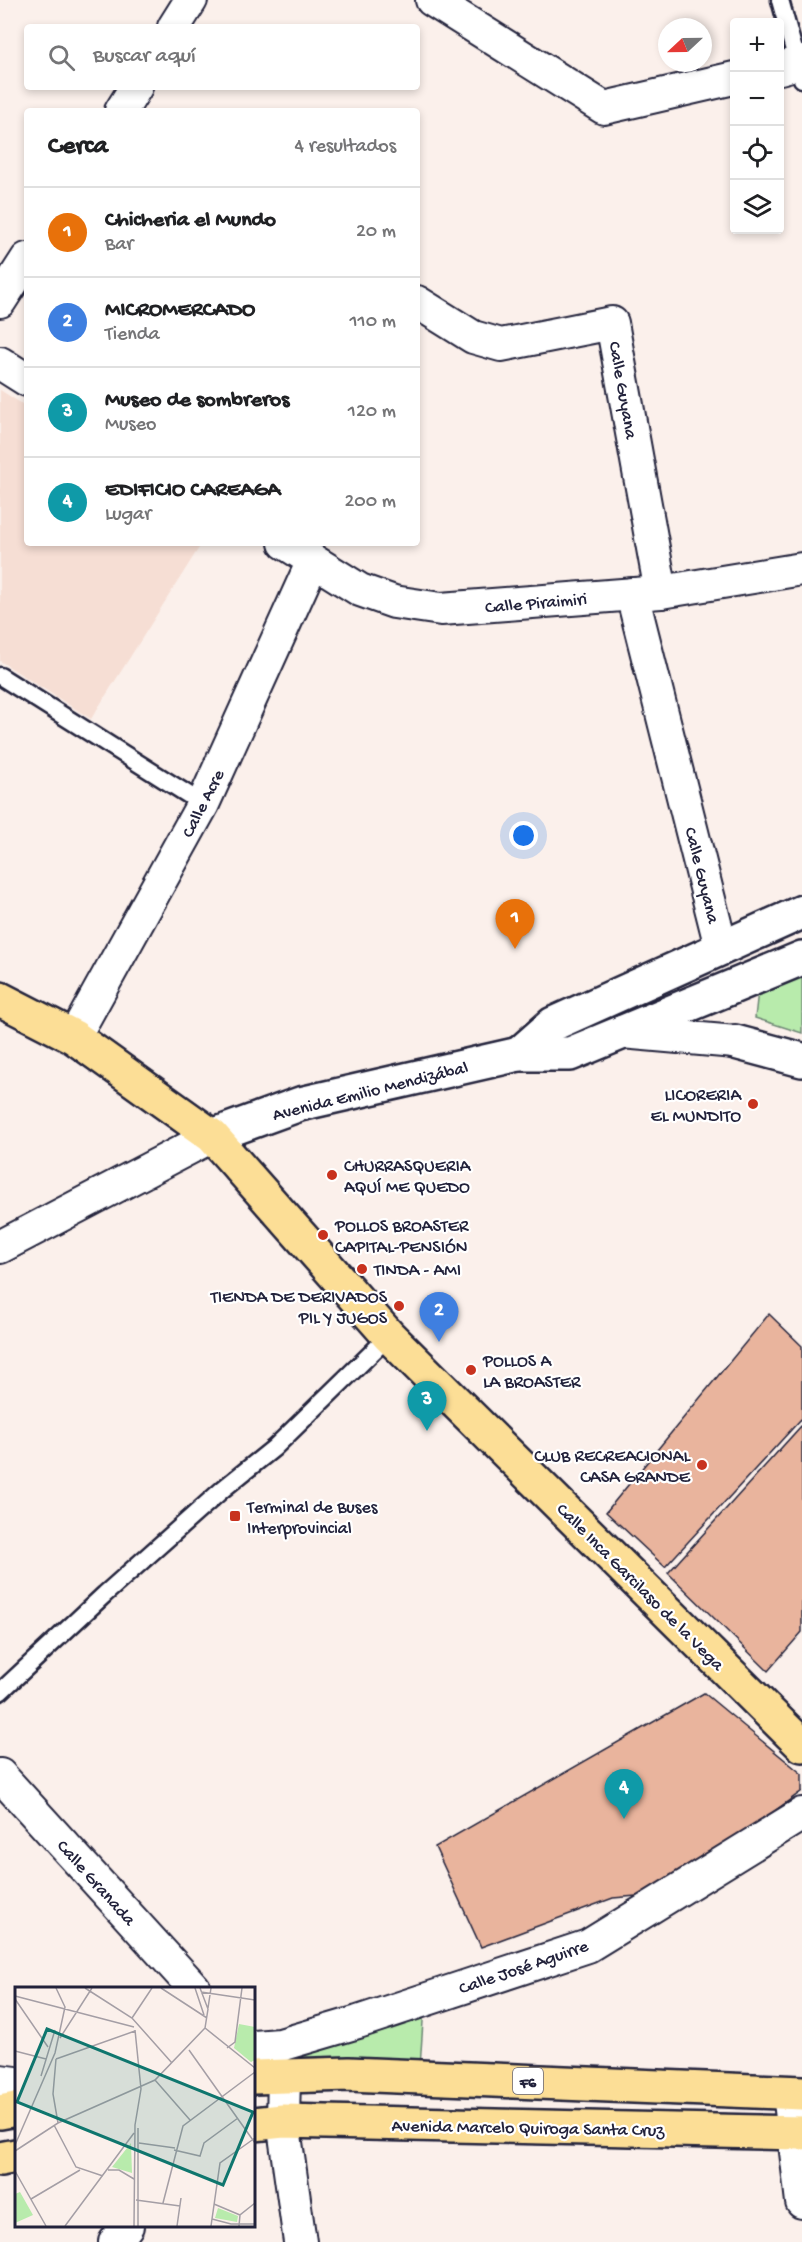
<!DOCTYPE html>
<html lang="es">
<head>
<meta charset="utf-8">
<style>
	body { margin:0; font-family:"Gochi Hand",sans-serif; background:#f2f2f2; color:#202124 }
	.controls { position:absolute; right:18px; top:18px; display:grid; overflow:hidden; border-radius:6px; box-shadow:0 3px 9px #0003 }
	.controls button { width:54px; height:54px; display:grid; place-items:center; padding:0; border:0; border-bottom:2px solid #e0e0e0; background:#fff; color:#202124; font:30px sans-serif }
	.compass { position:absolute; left:658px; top:18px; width:54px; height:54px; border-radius:50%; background:#fff; box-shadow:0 3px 9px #0003; rotate:248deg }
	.you { position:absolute; left:524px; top:836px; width:21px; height:21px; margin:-15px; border:4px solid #fff; border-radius:50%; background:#1a73e8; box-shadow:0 0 0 9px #1a73e833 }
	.badge { display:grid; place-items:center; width:39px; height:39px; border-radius:50%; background:#c8321e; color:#fff; font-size:20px; font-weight:700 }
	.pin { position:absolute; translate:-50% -50px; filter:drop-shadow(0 2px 3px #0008) }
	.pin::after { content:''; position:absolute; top:32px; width:21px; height:18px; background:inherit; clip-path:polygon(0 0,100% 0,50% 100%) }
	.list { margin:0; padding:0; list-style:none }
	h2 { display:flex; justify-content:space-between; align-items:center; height:78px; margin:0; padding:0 24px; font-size:26px }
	h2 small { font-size:20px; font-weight:400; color:#757577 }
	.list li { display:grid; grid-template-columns:39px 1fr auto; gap:18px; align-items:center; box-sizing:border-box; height:90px; padding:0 24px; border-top:2px solid #e0e0e0 }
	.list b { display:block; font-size:22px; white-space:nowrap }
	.list p { margin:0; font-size:20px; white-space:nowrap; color:#757577 }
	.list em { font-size:20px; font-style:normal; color:#757577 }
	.icon { flex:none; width:33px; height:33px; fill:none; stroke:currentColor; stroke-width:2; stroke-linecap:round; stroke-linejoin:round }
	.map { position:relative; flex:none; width:802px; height:2242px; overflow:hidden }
	.search { position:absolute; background:#fff; box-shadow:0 3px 9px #0003; left:24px; top:24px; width:396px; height:66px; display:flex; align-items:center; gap:15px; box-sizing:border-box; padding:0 21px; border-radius:6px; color:#757577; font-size:22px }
	.panel { position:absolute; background:#fff; box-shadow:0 3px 9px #0003; left:24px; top:108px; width:396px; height:438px; border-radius:6px }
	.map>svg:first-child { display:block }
</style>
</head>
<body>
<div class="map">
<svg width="802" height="2242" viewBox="0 0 802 2242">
	<rect width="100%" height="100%" fill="#fbf0eb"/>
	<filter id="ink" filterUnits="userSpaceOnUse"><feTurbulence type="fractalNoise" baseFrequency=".0167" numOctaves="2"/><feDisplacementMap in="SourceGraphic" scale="12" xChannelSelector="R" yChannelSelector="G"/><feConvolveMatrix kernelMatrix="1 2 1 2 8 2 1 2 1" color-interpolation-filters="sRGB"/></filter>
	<g filter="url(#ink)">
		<polygon fill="#f6ded4" points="0,390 27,407 27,543 202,543 91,719 0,661"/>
		<g fill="#b8ebac" stroke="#6d8674" stroke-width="1.5">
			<polygon points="802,976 802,1033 755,1018 758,991"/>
			<polygon points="424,2006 420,2067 264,2065"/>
		</g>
		<g fill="#e9b49d" stroke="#22223b" stroke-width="1.5">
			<polygon points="769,1314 802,1346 802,1418 665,1567 606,1512"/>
			<polygon points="802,1425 802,1632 768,1671 668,1573"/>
			<polygon points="704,1693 802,1774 802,1791 660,1894 613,1898 481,1947 435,1847"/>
		</g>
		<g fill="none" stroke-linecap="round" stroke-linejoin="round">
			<g stroke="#22223b" stroke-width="21">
				<g id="service">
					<polyline points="780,0 802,79"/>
					<polyline points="0,676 203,804"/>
					<polyline points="0,1692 105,1594 223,1489 274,1448 389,1336"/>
				</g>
			</g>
			<g stroke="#22223b" stroke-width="36">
				<g id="minor">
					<polyline points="432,0 604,108 734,78"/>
					<polyline points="174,27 191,0"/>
					<polyline points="780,68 802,62"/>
					<polyline points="121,111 136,87"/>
					<polyline points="0,301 27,259"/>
					<polyline points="417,302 473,337 501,345 612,323 661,592"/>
					<polyline points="0,363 27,380"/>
					<polyline points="285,543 360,590 394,602 441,609 661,592 802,569"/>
					<polyline points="632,594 721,947"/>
					<polyline points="622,1032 735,1042"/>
					<polyline points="74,1037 203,804 313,561"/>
					<polyline points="0,1247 212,1136"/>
					<polyline points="0,1775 194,1988"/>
					<polyline points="254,2047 280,2045 358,2022 588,1946 802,1814"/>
					<polyline points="284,2075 283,2121 300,2242"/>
					<polyline points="0,2081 16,2083"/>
					<polyline points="789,2093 802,2202"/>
					<polyline points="115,2242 127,2226"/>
				</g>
			</g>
			<g stroke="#22223b" stroke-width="38">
				<polyline id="tertiary" points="735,1042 802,1060"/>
			</g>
			<g stroke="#22223b" stroke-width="38">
				<g id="secondary">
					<polyline points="519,1054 553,1024 802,912"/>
					<polyline points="212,1136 300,1104 519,1054 570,1054 802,958"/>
				</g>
			</g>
			<g stroke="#22223b" stroke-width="38">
				<polyline id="primary" points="0,999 74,1037 212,1136 389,1336 802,1745"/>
			</g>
			<g stroke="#22223b" stroke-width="38">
				<g id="trunk">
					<polyline points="254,2077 349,2074 802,2093"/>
					<polyline points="0,2112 16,2109"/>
					<polyline points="254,2124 283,2121 802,2133"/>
					<polyline points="0,2159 16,2156"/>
				</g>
			</g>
			<use href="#service" stroke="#fff" stroke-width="16"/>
			<use href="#minor" stroke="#fff" stroke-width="32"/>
			<use href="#tertiary" stroke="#fff" stroke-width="33"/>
			<use href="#secondary" stroke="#fff" stroke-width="33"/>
			<use href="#primary" stroke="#fcde96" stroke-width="33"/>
			<use href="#trunk" stroke="#fcde96" stroke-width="33"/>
		</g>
	</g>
	<g fill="#c8321e" stroke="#fff" stroke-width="2">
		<circle cx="753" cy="1104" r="6"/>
		<circle cx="332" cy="1175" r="6"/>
		<circle cx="323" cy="1235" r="6"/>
		<circle cx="362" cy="1269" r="6"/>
		<circle cx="399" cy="1306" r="6"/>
		<circle cx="471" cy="1370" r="6"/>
		<circle cx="702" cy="1465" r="6"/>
		<rect x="229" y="1510" width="12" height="12" rx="3"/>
	</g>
	<g text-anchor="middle" stroke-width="4.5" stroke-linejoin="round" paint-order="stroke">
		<rect fill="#fff" stroke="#646476" stroke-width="1.5" x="513" y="2068" width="30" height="26" rx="4.5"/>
		<g font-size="16" font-weight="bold" fill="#22223b">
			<text x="528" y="2087">F6</text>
		</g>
		<g font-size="18" fill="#22223b" stroke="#fff">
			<text transform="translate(624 390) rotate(80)" y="6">Calle Guyana</text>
			<text transform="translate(536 602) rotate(-5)" y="6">Calle Piraimiri</text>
			<text transform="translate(202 803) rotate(-63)" y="6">Calle Acre</text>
			<text transform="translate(703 875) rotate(76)" y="6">Calle Guyana</text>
			<text transform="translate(370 1090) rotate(-14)" y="6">Avenida Emilio Mendizábal</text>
			<text transform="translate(641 1586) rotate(45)" y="6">Calle Inca Garcilaso de la Vega</text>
			<text transform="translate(97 1882) rotate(48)" y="6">Calle Granada</text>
			<text transform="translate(523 1966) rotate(-19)" y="6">Calle José Aguirre</text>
			<text transform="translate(528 2127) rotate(1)" y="6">Avenida Marcelo Quiroga Santa Cruz</text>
		</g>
		<g font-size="18" fill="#22223b" stroke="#fff" text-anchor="start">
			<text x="741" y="1100" text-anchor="end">LICORERIA<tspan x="741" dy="21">EL MUNDITO</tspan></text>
			<text x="344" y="1171">CHURRASQUERIA<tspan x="344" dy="21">AQUÍ ME QUEDO</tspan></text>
			<text x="335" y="1231">POLLOS BROASTER<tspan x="335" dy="21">CAPITAL-PENSIÓN</tspan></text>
			<text x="374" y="1275">TINDA - AMI</text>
			<text x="387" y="1302" text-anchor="end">TIENDA DE DERIVADOS<tspan x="387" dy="21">PIL Y JUGOS</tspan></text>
			<text x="483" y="1366">POLLOS A<tspan x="483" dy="21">LA BROASTER</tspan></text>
			<text x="690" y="1461" text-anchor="end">CLUB RECREACIONAL<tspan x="690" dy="21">CASA GRANDE</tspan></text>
			<text x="247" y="1512">Terminal de Buses<tspan x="247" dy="21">Interprovincial</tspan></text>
		</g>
	</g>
	<g transform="translate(15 1987)">
		<rect width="240" height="240" fill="#fbf0eb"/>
		<path d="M 224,37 L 240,40 L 240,73 L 236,75 L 219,61 ZM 116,156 L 117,186 L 97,180 ZM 5,205 L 18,228 L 0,236 L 0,207 ZM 203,221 L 223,229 L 222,235 L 200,231 Z" fill="#b8ebac"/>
		<path fill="none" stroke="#a49ea5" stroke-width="1.5" d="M 70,1 L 117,31 L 157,76M 146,1 L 192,31M 180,1 L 189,28M 185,1 L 193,22 L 190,41M 186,5 L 240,13M 0,9 L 119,40M 0,12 L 33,60M 193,21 L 196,1M 117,31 L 137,1M 120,43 L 126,102M 45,51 L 77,1M 212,61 L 220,55 L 227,1M 174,63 L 240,156M 0,64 L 31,72M 41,72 L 38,107 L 43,136M 41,72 L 120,44M 26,89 L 40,43M 140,93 L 175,133M 39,138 L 61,180 L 88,189M 124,156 L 160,161M 0,158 L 40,66 L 50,20 L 41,1M 159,163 L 185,169 L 189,156 L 223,131M 0,164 L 43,136 L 140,93 L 190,41 L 240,81M 93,183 L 104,183 L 119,192M 0,184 L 31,239M 16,212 L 65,183M 121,213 L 165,219M 148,216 L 168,139 L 240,85M 199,217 L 225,228M 197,232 L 216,237 L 240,237M 50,239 L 119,146M 119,239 L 120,138 L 126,102M 123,239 L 123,141M 162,239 L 166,211M 196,239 L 205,176 L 240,151M 224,239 L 225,228 L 240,216"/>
		<path fill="#0f766e" fill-opacity="0.15" stroke="#0f766e" stroke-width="3" d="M 32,42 L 238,125 L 208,198 L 2,115 Z"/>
		<rect width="240" height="240" fill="none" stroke="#22223b" stroke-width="3"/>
	</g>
</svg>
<div class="controls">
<button>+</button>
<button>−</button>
<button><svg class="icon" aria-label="locate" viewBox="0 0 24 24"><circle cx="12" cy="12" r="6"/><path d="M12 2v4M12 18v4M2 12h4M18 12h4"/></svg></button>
<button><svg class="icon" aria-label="layers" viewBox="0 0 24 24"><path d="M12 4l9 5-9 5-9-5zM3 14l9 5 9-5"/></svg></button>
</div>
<svg class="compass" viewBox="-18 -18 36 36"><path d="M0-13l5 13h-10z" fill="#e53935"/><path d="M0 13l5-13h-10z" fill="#757577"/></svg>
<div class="you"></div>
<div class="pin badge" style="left:515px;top:949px;background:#e8710a">1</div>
<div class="pin badge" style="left:439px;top:1342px;background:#3f7fe0">2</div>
<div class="pin badge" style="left:427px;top:1431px;background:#0f9aa8">3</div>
<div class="pin badge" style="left:624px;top:1819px;background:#0f9aa8">4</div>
<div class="search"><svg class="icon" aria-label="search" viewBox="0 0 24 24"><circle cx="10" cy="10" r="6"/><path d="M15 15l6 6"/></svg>Buscar aquí</div>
<section class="panel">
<h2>Cerca<small>4 resultados</small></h2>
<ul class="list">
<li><span class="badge" style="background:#e8710a">1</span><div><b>Chicheria el Mundo</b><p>Bar</p></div><em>20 m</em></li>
<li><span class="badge" style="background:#3f7fe0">2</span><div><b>MICROMERCADO</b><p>Tienda</p></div><em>110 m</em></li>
<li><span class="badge" style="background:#0f9aa8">3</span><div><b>Museo de sombreros</b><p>Museo</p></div><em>120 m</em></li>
<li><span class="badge" style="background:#0f9aa8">4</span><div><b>EDIFICIO CAREAGA</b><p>Lugar</p></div><em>200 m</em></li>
</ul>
</section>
</div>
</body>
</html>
